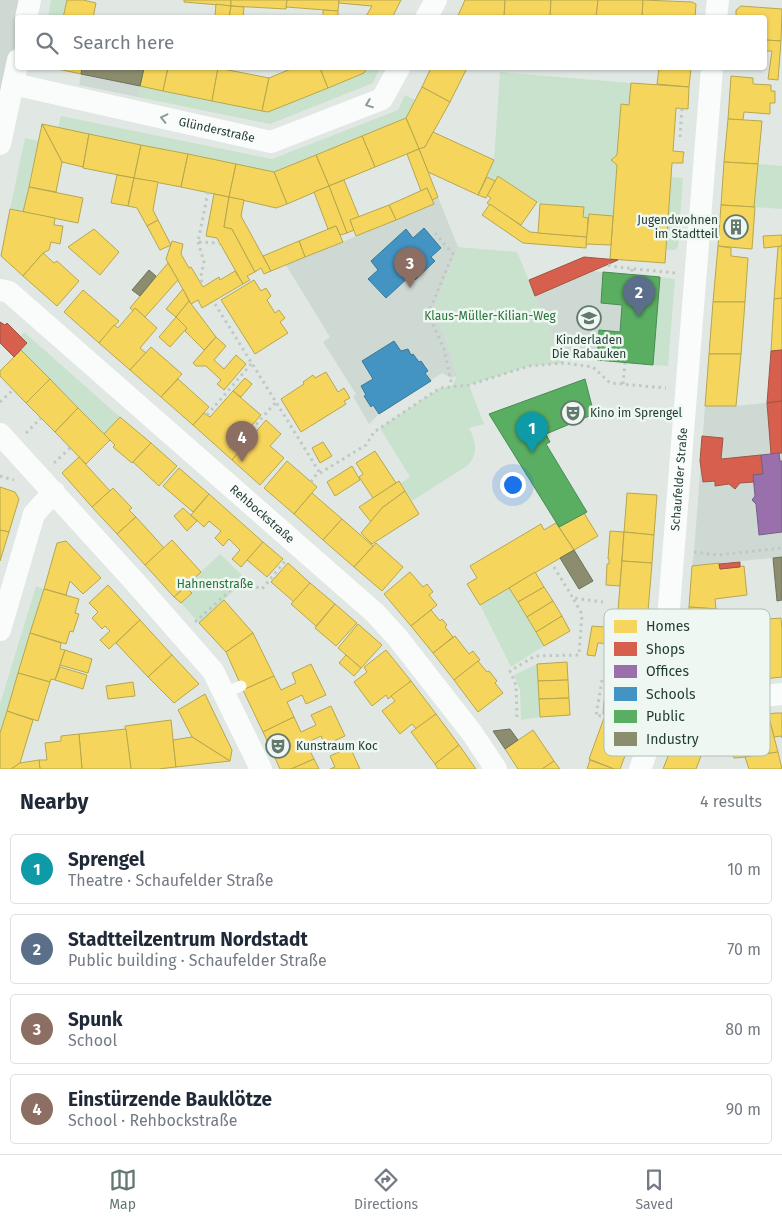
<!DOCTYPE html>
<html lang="en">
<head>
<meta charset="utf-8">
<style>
	body { margin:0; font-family:"Fira Sans",sans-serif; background:#f6f6f7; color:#1f2937 }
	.you { position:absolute; left:512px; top:484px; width:18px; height:18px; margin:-12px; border:4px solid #fff; border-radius:50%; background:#1a73e8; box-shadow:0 0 0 8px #1a73e833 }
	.badge { display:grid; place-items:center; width:32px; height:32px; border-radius:50%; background:#63786e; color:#fff; font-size:16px; font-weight:700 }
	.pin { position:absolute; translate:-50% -41px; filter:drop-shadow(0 1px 2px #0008) }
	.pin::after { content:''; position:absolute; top:26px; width:18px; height:15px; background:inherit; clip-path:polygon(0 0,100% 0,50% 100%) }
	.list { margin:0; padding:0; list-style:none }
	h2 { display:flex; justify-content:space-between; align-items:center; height:65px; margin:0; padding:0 20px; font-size:21px }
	h2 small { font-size:16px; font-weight:400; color:#747a83 }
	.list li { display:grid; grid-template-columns:32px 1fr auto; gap:15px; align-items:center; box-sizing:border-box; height:70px; margin:0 10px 10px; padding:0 10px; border:1px solid #e0e1e3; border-radius:5px }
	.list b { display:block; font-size:19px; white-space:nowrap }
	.list p { margin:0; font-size:16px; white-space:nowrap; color:#747a83 }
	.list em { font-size:16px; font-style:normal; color:#747a83 }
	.icon { flex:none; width:28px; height:28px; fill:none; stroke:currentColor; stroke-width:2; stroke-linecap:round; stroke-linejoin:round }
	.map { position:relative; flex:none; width:782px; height:769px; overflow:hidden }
	.search { position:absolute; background:#fff; box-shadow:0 1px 4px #0004; left:15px; right:15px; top:15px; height:55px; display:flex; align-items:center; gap:12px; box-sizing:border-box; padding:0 18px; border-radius:5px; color:#747a83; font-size:19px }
	.sheet { height:385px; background:#fff }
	nav { display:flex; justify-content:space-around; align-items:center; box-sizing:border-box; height:70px; border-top:1px solid #e0e1e3; background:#fff; font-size:14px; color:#747a83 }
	nav a { display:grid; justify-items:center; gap:2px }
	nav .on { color:#63786e }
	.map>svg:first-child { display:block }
</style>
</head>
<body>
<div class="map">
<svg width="782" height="769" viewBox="0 0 782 769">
	<rect width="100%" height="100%" fill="#e1e8e4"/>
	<g fill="#cfd9d3">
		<polygon points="0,0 30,0 18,18 17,60 0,144"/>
		<polygon points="82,68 144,68 138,97 79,85"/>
		<polygon points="438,197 458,247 433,311 449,347 457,376 451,378 442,373 379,414 369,424 353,396 356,394 323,342 330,337 286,265 434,204 432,200"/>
		<polygon points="593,271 637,275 633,333 600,330 597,360 562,358 535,296"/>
		<polygon points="782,401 782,557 692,566 694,552 705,406 736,406"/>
	</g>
	<g fill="#c9e2cd">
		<polygon points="51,0 67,0 63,17 48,18"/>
		<polygon points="367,68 380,68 373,83 270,124 138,97 140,86 268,112 364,73"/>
		<polygon points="500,72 631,83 629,105 621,105 617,155 611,160 617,165 613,216 589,214 588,218 583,217 584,207 540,204 499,176 495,181 487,177 494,160"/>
		<polygon points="405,95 415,100 406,118 274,172 58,128 61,116 272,159 398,110"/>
		<polygon points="25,138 38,141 23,212 10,209"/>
		<polygon points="758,164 782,166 782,209 754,207"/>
		<polygon points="671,177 683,178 678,246 675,250 666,250"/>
		<path d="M 458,247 L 517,252 L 564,363 L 529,366 L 469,385 L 484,424 L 469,428 C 476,441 479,454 467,466 L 412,501 L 401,483 L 410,477 L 380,428 L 440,388 L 452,386 L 457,376 L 449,347 L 433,311 Z"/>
		<polygon points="660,277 675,279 668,366 653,365"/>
		<polygon points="24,332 120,417 104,434 21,350 27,343 20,337"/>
		<polygon points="220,554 246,579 199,623 181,603 191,593 185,587"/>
		<polygon points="36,586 44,589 0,733 0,704"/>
		<polygon points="509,588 544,646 511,667 480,605"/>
		<polygon points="537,664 540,717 521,720 520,690 514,675"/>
	</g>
	<g fill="#f6d55c" stroke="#b6a74e">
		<polygon points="67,0 83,0 96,3 93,18 63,18"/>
		<polygon points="184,0 231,0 231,6 184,2"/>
		<polygon points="231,0 287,0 286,9 231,6"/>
		<polygon points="287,0 339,0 338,11 286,7"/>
		<polygon points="339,0 401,0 392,18 365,18 372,6 339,3"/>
		<polygon points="465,0 505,0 504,18 457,18"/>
		<polygon points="505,0 551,0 550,18 504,18"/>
		<polygon points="551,0 598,0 596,18 550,18"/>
		<polygon points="598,0 643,0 642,18 596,18"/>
		<polygon points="643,0 692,2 696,4 695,18 642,18"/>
		<polygon points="216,4 231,6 229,18 215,16"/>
		<polygon points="231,6 244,7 243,18 229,18"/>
		<polygon points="741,6 782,9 781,41 764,40 764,18 736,18 736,10"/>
		<polygon points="323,10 338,11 338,18 323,18"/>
		<polygon points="766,40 781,41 778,80 768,79 772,51 765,51"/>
		<polygon points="53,68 82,68 81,74"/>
		<polygon points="144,68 168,68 163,91 140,86"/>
		<polygon points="168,68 218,68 212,101 163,91"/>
		<polygon points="218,68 269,78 262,111 212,101"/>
		<polygon points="293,68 320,68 328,88 268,112 262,111 269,78"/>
		<polygon points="320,68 367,68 364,73 328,88"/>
		<polygon points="431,68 467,68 450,102 422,87"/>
		<polygon points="659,68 691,68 689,87 657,84"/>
		<polygon points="731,76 753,78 753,84 771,85 771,91 775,91 775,103 770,103 770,114 744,112 743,120 728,119"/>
		<polygon points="631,83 689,87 688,109 676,108 673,151 684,152 683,158 683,163 672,163 665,263 610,259 617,165 611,160 617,155 621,104 629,105"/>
		<polygon points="422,87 450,102 425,147 419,149 406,118"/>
		<polygon points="406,118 419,149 375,167 362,136"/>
		<polygon points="728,119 762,121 758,164 724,162"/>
		<polygon points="42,124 89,134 83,167 62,162"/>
		<polygon points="42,124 62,162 56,192 29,187"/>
		<polygon points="433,132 494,160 478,195 428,172 419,149 425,147"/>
		<polygon points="89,134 141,145 134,178 83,168"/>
		<polygon points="362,136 375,167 329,186 316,155"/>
		<polygon points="141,145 188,154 181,187 134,178"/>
		<polygon points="419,149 438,197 432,200 427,188 421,191 407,154"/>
		<polygon points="188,154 236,164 229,197 181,187"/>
		<polygon points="316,155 329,186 287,204 274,172"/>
		<polygon points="724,162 758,164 754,207 721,205"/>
		<polygon points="236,164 274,172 287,204 276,208 229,197"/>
		<polygon points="117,175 134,178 128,206 111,203"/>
		<polygon points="498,176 537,202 521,225 487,203 491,198 487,195"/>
		<polygon points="487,177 495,181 486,198 478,195"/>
		<polygon points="134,178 158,182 153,210 158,220 147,226 137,208 128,206"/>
		<polygon points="344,180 359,217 350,220 354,230 347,233 329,186"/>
		<polygon points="329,186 347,233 340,235 336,226 328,229 314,192"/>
		<polygon points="29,187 83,198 78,223 23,212"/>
		<polygon points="427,188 434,204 396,220 389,205"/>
		<polygon points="214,194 229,197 224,227 232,229 255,272 247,276 250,280 243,284 217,238 206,236"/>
		<polygon points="229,197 244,200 241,216 271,271 264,274 261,268 255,272 232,229 224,227"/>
		<polygon points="490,204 530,232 587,237 586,248 523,243 482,215"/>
		<polygon points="540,204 584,207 583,217 588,218 587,237 538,233"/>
		<polygon points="389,205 396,220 356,236 350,220"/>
		<polygon points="721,205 755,207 752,249 718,246"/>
		<polygon points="10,209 55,218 54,225 63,226 60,244 51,242 49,250 43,253 23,276 1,256"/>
		<polygon points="589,214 613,216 611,245 586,244"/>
		<polygon points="158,220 171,245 160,250 147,226"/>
		<polygon points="336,226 343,242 305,257 299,241"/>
		<polygon points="94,229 119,252 100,275 68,247"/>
		<polygon points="782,235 782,246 764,248 763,236"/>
		<polygon points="172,241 183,244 181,254 189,268 191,267 203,287 219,277 220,280 235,271 243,284 202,308 198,300 191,304 166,259"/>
		<polygon points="299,241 305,257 271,271 263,256"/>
		<polygon points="718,246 731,248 731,256 748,258 745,302 713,302"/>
		<polygon points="782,246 782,298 774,299 778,247"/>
		<polygon points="43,253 54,263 57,261 79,281 57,306 23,276"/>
		<polygon points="168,263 178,280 145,317 135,308 133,311 130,308"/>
		<polygon points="254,280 261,291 266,288 271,296 267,300 275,313 279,310 285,318 280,322 288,333 255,354 221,300"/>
		<polygon points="183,289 189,301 176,317 166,309"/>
		<polygon points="83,290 119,321 99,343 64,312"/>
		<polygon points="782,298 782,350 771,351 774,299"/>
		<polygon points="189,301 216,337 204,350 185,331 187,328 176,317"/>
		<polygon points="713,302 745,302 741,354 709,354"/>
		<polygon points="135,308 157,328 140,348 146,353 130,370 99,343 114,325 118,328"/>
		<polygon points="176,317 187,328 170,347 159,337"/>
		<polygon points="216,337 226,346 214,360 224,369 236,355 246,364 224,390 217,384 221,380 206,366 196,366 193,363"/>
		<polygon points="151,347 182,374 161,397 130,370"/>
		<polygon points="21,350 50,379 26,403 0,376 0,371"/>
		<polygon points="709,354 741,354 736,406 705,406"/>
		<polygon points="326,372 338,392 344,388 350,398 344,401 346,404 301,432 281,399 304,384 303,382 313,375 315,378"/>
		<polygon points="245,378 252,384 241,397 233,391"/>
		<polygon points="50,379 78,408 55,432 26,403"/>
		<polygon points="178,379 209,407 193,425 161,397"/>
		<polygon points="233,391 261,415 237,442 243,447 232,460 193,425 204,413 210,417"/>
		<polygon points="78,408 110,440 86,464 55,432"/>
		<polygon points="120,417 151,443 132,463 113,447 115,445 104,434"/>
		<polygon points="266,420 281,434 270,446 284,458 260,485 232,460"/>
		<polygon points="323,442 332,456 320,463 312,448"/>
		<polygon points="151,443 177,466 159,486 133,462"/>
		<polygon points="375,451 396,483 373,498 359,477 363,474 356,463"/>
		<polygon points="79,457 110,491 92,507 62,473"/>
		<polygon points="287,461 317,487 294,514 264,488"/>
		<polygon points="352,466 360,480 335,496 327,482"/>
		<polygon points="179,468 209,494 193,512 163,486"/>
		<polygon points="399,481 405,491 382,508 371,522 359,507"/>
		<polygon points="0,487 15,492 19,499 9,532 0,530"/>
		<polygon points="113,488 132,508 129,510 136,517 117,534 92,507"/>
		<polygon points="405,491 419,514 372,544 361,533 382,508"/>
		<polygon points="312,493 342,519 323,540 294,514"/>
		<polygon points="627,493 657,495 654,535 624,532"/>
		<polygon points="209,494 263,542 241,567 232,559 240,550 229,539 223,546 215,538 221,531 209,521 204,527 191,515"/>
		<polygon points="183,508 197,521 187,531 174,516"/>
		<polygon points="584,513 598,536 574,550 559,527"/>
		<polygon points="136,517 164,548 145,565 117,534"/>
		<polygon points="342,519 373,546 354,567 323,540"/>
		<polygon points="556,523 574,550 480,605 467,584 477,578 470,566 541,524 544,530"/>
		<polygon points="0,530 9,532 0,561"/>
		<polygon points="610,531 624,532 620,586 606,585 607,564 609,564 609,559 608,559"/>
		<polygon points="624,532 654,535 652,563 622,561"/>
		<polygon points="172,540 201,572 174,597 145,565"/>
		<polygon points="66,541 101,578 83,594 70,581 66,595 44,589 57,543"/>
		<polygon points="263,542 283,559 267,577 247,560"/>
		<polygon points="376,543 403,567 382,591 354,567"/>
		<polygon points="622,561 652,563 648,611 618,610"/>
		<polygon points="288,563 310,583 294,602 271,582"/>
		<polygon points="719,563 720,569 744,566 747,595 715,599 716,609 689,607 692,566"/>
		<polygon points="410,572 423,587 427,584 433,592 429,595 437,605 411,626 384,594"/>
		<polygon points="535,572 544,587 518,602 509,588"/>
		<polygon points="310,583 335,604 316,626 291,604"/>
		<polygon points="108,585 140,620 109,649 100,640 110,631 105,626 102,629 92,618 98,612 89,603"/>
		<polygon points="185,587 192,593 181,603 174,597"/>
		<polygon points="544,587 553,601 527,617 518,602"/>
		<polygon points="44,589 79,599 75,613 79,614 73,632 70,631 66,644 30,633"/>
		<polygon points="224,600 253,633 226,652 199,623"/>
		<polygon points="553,601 562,616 536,632 527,617"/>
		<polygon points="335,604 357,623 336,646 315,628"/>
		<polygon points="689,607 718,609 717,612 741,614 740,629 744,629 744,640 739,639 739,647 715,649 686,647"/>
		<polygon points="431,610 440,621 442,619 447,625 445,627 453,637 433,653 411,626"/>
		<polygon points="562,616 570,631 544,646 536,632"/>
		<polygon points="781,618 782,630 782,677 763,679 756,620"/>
		<polygon points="140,620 172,655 148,677 116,643"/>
		<polygon points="358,624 382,645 361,668 338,648"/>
		<polygon points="592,626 617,628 616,644 598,643 595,656 587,655"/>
		<polygon points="30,633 61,643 60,649 65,650 55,680 51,679 50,682 18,673"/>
		<polygon points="253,633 274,676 243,690 226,652"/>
		<polygon points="455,636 469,654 473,651 480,660 454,680 433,653"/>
		<polygon points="65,650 92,659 88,673 60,665"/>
		<polygon points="386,650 411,681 388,699 386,695 372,706 354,682 367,672 364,667"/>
		<polygon points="172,655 199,684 174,703 148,677"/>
		<polygon points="346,655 361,668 354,676 339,663"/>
		<polygon points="478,661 487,672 489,671 497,681 495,683 503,693 478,712 454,680"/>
		<polygon points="567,662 568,680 538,681 537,664"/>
		<polygon points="311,664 326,695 306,704 302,695 287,702 294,717 263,732 243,690 274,676 281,690 296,683 292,673"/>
		<polygon points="60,667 87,675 83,689 55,680"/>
		<polygon points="18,673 50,682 38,721 7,711"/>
		<polygon points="613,679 642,681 640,711 603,714 604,701 611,702"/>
		<polygon points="568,680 569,698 539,699 538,681"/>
		<polygon points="411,681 436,714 416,729 412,724 400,734 382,711 395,701 391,696"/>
		<polygon points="133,682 135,696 108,699 106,686"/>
		<polygon points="205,694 232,750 230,761 192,737 178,710"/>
		<polygon points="569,698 570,715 540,717 539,699"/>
		<polygon points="331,706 345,736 325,745 321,736 306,743 314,759 291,769 280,769 263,732 294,717 301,732 316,725 311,715"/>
		<polygon points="7,711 33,720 20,763 11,769 0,769 0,733"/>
		<polygon points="776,713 782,713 782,738 781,736 774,737 768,714"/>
		<polygon points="436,714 459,745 435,764 411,732"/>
		<polygon points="768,714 778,752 745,757 735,718 747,715 747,717"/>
		<polygon points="640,716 620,769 614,769 589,759 604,718"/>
		<polygon points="735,718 745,757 734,758 732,753 716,755 715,750 706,751 701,722"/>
		<polygon points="171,720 176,767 158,769 131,769 125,726"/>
		<polygon points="126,729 131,769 82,769 79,734"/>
		<polygon points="533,730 554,761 542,769 518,769 505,749"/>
		<polygon points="79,734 82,769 40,769 39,760 47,760 45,743 61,741 61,736"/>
		<polygon points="192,737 230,761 176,767 173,740"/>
		<polygon points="459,745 476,769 438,769 435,764"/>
		<polygon points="672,746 701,756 696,769 663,769"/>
		<polygon points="350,747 360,769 330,769 335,767 330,756"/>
		<polygon points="778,752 782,769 749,769 745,757"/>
		<polygon points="314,759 319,769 291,769"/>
		<polygon points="39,760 40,769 11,769 20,763"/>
		<polygon points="590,760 614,769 587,769"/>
		<polygon points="554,761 560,769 542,769"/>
	</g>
	<g fill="#d6604d" stroke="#9f5544">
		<polygon points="584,257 618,260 535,296 529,280"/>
		<polygon points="0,322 5,325 7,323 27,343 14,357 0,343"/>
		<polygon points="782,350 782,401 767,403 771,351"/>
		<polygon points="782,401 782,453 771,454 767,403"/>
		<polygon points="702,436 723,438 721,459 761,455 763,474 753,475 754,482 740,483 735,489 729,484 715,486 715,481 703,482 700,461"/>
		<polygon points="740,562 740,567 720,569 719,564"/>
	</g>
	<polygon fill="#9970ab" stroke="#746086" points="779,453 780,461 782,461 782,532 759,535 756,504 752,500 755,496 753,475 763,474 761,455"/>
	<g fill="#4393c3" stroke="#387997">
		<polygon points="424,228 441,248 431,257 435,261 415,280 411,275 386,298 368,279 378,270 371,261 406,229 413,238"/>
		<polygon points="394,341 401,351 408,349 411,355 413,354 419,362 421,361 428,371 425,373 431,381 379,414 373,405 371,407 364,396 366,395 361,386 373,379 362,361"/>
	</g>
	<g fill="#5aae61" stroke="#488c52">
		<polygon points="603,272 660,277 653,365 597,360 599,330 620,332 622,305 601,303"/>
		<polygon points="585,379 594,414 546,434 550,442 546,444 587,512 559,527 489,414"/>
	</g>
	<g fill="#8c8c6e" stroke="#6b745b">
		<polygon points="82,68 144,68 140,86 81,74"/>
		<polygon points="149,270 156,276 140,296 132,290"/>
		<polygon points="574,550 593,581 579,589 560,558"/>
		<polygon points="782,557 782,600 777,601 773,558"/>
		<polygon points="510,729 518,740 505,749 493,731"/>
	</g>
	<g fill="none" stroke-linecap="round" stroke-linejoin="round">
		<g stroke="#bfc8c3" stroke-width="3" stroke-dasharray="2.5 4" stroke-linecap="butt">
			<polyline points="680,137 682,108"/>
			<polyline points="208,192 198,242 220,243"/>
			<polyline points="435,233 453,254 428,314 444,349 452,386"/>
			<polyline points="198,242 204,262 201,276 202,284"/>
			<polyline points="608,265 617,267 675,273"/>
			<polyline points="632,269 632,275"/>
			<polyline points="215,304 320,473"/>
			<polyline points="623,384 625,363"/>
			<polyline points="0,402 13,390"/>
			<polyline points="207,415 252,363"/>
			<polyline points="26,433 41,418"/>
			<polyline points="239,444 276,402"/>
			<polyline points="54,463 70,448"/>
			<polyline points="0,476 14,480"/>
			<polyline points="311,482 315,476 366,445 374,432 440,388 469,385 529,366 564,363 593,367 610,383 666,388"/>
			<polyline points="694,552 718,555 782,548"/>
			<polyline points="554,567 573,598"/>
			<polyline points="195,622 241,581 262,589 286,560"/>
			<polyline points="602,680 596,716 639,713"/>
			<polyline points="517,717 516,685 510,671 535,656 579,655 582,614 573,598 603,602"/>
		</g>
		<polyline stroke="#fafcfb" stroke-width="11" points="224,693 241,686"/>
		<g stroke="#fafcfb" stroke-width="22">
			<polyline points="26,18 30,0"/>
			<polyline points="426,18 436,0"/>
			<polyline points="716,18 718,0"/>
			<path id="s1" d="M 13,84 L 271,142 L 382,99 L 399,68"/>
			<polyline points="0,144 18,60"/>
			<path id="s2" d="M 0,290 L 9,292 L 375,613 L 397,637 L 472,733 L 496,769"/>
			<polyline points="0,434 134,581 213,671 261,769"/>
			<polyline points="0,630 34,514 54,492"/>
			<polyline points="661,708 782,694"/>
			<path id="s3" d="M 640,769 L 656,726 L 661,708 L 712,68"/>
		</g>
	</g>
	<defs><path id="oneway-chevron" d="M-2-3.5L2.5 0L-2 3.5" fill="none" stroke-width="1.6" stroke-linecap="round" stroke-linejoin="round" transform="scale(1.25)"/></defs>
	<g stroke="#8c9c95">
		<use href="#oneway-chevron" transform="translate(369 104) rotate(159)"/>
		<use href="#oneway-chevron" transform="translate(164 118) rotate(-167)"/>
	</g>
	<defs>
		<g id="building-ring" transform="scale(1.25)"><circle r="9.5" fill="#eff7f2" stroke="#63786e" stroke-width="1.5"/><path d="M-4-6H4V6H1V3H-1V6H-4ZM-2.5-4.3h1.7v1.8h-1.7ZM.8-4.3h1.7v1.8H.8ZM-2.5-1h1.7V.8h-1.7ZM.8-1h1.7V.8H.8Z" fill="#63786e"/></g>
		<g id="school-ring" transform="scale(1.25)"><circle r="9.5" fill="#eff7f2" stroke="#63786e" stroke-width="1.5"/><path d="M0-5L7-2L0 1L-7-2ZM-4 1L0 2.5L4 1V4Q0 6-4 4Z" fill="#63786e"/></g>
		<g id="theatre-ring" transform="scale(1.25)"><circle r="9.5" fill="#eff7f2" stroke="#63786e" stroke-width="1.5"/><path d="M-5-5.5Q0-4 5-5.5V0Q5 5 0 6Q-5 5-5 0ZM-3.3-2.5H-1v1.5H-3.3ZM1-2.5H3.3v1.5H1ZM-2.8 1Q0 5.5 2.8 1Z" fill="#63786e"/></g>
	</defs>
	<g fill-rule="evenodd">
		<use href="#building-ring" x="736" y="227"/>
		<use href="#school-ring" x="589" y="318"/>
		<use href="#theatre-ring" x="573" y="413"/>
		<use href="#theatre-ring" x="278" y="746"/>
	</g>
	<g text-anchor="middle" stroke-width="5" stroke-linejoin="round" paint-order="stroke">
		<g font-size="12" fill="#1f3b2f" stroke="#eff7f2">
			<text dy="4" stroke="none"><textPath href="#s1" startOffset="209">Glünderstraße</textPath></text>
			<text dy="4" stroke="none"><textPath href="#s3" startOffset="294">Schaufelder Straße</textPath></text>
			<text dy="4" stroke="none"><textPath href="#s2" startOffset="346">Rehbockstraße</textPath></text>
		</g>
		<g font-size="12" fill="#1f3b2f" stroke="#eff7f2" text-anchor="start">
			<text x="718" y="224" text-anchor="end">Jugendwohnen<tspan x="718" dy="14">im Stadtteil</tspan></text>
			<text x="589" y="344" text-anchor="middle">Kinderladen<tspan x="589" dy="14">Die Rabauken</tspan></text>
			<text x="590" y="417">Kino im Sprengel</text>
			<text x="296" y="750">Kunstraum Koc</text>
		</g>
		<g font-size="12" fill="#28733a" stroke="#eff7f2">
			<text x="490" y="320">Klaus-Müller-Kilian-Weg</text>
			<text x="215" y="588">Hahnenstraße</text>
		</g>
	</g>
	<rect x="604" y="609" width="166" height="147" rx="8" fill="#eff7f2" stroke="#b1bfb8" stroke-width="1"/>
	<rect x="614" y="620" width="23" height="13" fill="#f6d55c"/>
	<rect x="614" y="642" width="23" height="14" fill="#d6604d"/>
	<rect x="614" y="665" width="23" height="13" fill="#9970ab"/>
	<rect x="614" y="687" width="23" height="14" fill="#4393c3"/>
	<rect x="614" y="710" width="23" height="13" fill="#5aae61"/>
	<rect x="614" y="732" width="23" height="14" fill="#8c8c6e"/>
	<g font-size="14" fill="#1f3b2f">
		<text x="646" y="631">Homes</text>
		<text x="646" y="654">Shops</text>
		<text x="646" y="676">Offices</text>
		<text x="646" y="699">Schools</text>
		<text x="646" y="721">Public</text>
		<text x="646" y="744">Industry</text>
	</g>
</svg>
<div class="you"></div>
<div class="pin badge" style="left:532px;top:453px;background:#0f9aa8">1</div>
<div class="pin badge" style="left:639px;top:317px;background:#5c6f8a">2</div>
<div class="pin badge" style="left:410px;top:288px;background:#8d6e63">3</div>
<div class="pin badge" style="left:242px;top:462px;background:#8d6e63">4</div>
<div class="search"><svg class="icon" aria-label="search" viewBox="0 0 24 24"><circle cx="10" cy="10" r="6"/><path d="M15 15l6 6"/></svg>Search here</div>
</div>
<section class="sheet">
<h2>Nearby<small>4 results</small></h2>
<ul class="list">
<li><span class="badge" style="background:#0f9aa8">1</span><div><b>Sprengel</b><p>Theatre · Schaufelder Straße</p></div><em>10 m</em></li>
<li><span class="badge" style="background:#5c6f8a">2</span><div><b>Stadtteilzentrum Nordstadt</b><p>Public building · Schaufelder Straße</p></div><em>70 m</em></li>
<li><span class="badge" style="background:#8d6e63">3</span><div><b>Spunk</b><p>School</p></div><em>80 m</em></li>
<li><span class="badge" style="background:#8d6e63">4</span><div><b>Einstürzende Bauklötze</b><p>School · Rehbockstraße</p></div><em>90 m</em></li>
</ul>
</section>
<nav>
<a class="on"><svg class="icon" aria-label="map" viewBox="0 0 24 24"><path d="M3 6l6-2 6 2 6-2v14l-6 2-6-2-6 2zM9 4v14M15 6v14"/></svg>Map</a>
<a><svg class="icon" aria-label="directions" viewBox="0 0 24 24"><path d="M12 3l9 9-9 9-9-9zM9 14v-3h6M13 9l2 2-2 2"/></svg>Directions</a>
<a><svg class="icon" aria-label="saved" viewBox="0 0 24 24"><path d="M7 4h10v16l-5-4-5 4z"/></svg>Saved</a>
</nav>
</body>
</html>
